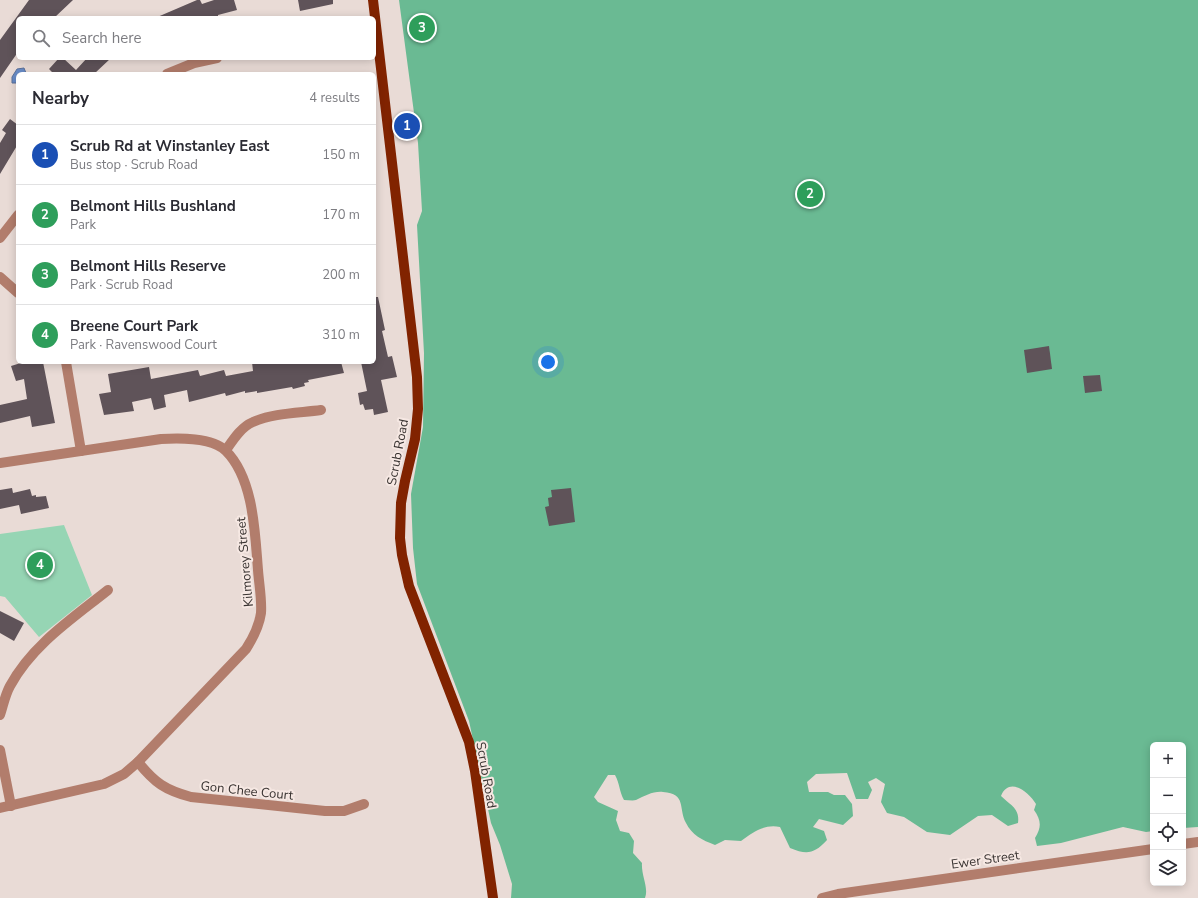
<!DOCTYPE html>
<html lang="en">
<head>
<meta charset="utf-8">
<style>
	body { margin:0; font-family:"Nunito Sans",sans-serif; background:#f2f2f3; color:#2b2b33 }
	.controls { position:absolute; right:12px; bottom:12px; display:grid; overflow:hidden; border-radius:6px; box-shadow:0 2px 10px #0003 }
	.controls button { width:36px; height:36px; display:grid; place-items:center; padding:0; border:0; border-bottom:1px solid #e1e1e2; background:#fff; color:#2b2b33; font:20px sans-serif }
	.you { position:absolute; left:548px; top:362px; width:14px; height:14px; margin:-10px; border:3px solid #fff; border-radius:50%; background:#1a73e8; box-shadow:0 0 0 6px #1a73e833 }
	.badge { display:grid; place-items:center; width:26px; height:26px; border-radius:50%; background:#0b6293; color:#fff; font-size:13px; font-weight:700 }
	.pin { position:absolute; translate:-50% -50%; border:2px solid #fff; box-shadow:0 1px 4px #0006 }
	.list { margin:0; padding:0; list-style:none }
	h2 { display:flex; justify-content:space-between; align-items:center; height:52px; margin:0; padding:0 16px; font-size:17px }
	h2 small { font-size:13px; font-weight:400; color:#7c7c81 }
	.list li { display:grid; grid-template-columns:26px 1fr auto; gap:12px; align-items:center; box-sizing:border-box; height:60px; padding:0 16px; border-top:1px solid #e1e1e2 }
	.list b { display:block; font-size:15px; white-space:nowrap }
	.list p { margin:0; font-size:13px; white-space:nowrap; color:#7c7c81 }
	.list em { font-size:13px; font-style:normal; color:#7c7c81 }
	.icon { flex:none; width:22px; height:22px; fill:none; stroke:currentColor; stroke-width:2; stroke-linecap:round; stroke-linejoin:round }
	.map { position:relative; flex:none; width:1198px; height:898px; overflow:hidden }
	.search { position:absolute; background:#fff; box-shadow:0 2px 10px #0003; left:16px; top:16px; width:360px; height:44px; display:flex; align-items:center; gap:10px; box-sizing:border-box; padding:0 14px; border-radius:6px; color:#7c7c81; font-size:15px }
	.panel { position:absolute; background:#fff; box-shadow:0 2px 10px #0003; left:16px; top:72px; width:360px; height:292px; border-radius:6px }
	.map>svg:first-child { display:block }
</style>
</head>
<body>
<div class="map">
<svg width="1198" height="898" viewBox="0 0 1198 898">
	<rect width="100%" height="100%" fill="#e9dbd6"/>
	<polygon fill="#96d5b4" points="64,525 92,595 39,637 5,597 0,596 0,534"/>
	<path fill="#6aba93" d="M 399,0 L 1198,0 L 1198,827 L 1183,828 L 1183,745 L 1153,745 L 1153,831 L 1146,832 L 1123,827 L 1061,843 L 1037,846 L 1035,838 C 1042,827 1041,820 1034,810 L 1036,804 C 1029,792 1009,776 1001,796 C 1010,805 1020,808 1018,823 L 1008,826 L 992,815 L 978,816 L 950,835 L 927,832 L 904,817 L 887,813 L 881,802 L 885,784 L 876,778 L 868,782 L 872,790 L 868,799 L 856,799 L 847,773 L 816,774 L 807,782 L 809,792 L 828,792 L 834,795 L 845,795 L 852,804 L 853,816 L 843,825 L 819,819 L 813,827 L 824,831 L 827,840 C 814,854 807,855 790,848 L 780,827 C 764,824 753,832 741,841 L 725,840 L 715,845 C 702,840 692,835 686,823 C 678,808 687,794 663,792 C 653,791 645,796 636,800 C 633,801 628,800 624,800 C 619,791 620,784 615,775 L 608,775 L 594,797 L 598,802 L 618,811 L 616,820 L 620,831 L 629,833 L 634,841 L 633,853 L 642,863 C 641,875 649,888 645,898 L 511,898 L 512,884 L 500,845 L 491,823 L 469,721 L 417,584 L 413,548 L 411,494 L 423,427 L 424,353 L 417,225 L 422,211 L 418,143 Z"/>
	<polygon fill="#698cc7" stroke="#5b719a" points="24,68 26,73 18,74 18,83 12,83 12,77 17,69"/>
	<g fill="#5f5359">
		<polygon points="29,0 73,0 54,18 18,18 18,52 0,78 0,40"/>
		<polygon points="197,0 200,0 202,4 214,0 234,0 237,10 218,15 218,16 213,18 155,18"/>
		<polygon points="298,0 333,0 333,4 300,11"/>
		<polygon points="59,58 63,58 76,70 87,58 111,58 94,74 54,74 49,69"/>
		<polygon points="10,119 18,125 18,144 0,174 0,143 6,133 2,130"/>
		<polygon points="374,297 378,297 385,330 382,331 388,357 392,356 397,377 381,380 388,412 374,415 373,409 365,410 363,404 360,405 358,393 367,391 361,362 374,362"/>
		<polygon points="1049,346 1052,369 1027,373 1024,350"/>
		<polygon points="24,362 43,362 55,423 32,427 30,416 0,423 0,405 27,399 24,379 16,381 11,366"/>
		<polygon points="252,362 341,362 344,373 308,380 309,382 304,383 305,386 293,389 292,387 257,393 257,391 245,393 245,391 226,396 225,393 189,402 187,390 164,395 166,407 154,410 151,398 132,402 134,411 104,415 99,394 111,392 108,374 149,367 151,379 198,370 200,376 224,370 226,376 253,371"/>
		<polygon points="1100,375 1102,391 1085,393 1083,376"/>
		<polygon points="12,488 13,493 30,489 32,496 36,495 36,497 46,496 49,508 21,514 19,505 0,509 0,490"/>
		<polygon points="571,488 575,522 549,526 545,507 549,506 548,498 552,497 551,490"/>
		<polygon points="0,611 24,623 14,641 0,633"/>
	</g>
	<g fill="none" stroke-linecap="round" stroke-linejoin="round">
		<g stroke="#b27d6c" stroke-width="10">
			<polyline points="167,74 194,63 217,58"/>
			<polyline points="0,238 18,215"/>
			<polyline points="0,277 18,293"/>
			<polyline points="66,362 81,451"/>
			<path d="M 226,450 C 233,440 241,427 253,422 C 273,413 299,413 321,410"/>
			<path d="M 0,463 L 161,439 C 179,438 212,437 226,451 C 254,479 255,534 258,570 C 259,584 262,599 261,613 C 259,627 253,638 246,649 L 138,762 L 124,774 L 104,784 L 0,808"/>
			<path d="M 0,715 C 3,706 5,695 10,686 C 32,645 73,618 108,590"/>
			<polyline points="0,750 11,806"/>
			<path d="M 138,762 C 155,783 165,790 191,797 L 325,811 L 344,811 L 364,804"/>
			<polyline points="1183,844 1198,842"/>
			<polyline points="822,898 838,894 1153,849"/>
		</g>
		<polyline stroke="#812300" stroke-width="10" points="373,0 417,377 418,409 415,439 405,481 401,503 400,538 402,555 409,586 469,742 475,771 493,898"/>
	</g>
	<g text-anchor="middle" stroke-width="4" stroke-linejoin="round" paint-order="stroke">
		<g font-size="13" fill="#393331" stroke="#f6e8e3">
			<text transform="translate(397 452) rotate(-79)" y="5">Scrub Road</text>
			<text transform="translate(244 562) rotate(-95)" y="5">Kilmorey Street</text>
			<text transform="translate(487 775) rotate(80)" y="5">Scrub Road</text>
			<text transform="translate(247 790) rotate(6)" y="5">Gon Chee Court</text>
			<text transform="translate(985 859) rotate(-8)" y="5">Ewer Street</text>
		</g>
	</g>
</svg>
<div class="controls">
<button>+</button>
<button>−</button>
<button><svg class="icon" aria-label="locate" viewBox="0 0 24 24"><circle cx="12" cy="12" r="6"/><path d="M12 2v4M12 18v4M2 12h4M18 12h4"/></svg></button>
<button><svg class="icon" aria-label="layers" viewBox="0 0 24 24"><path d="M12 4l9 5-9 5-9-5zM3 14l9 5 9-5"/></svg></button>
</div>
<div class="you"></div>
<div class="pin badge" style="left:407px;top:126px;background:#1a4fb4">1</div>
<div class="pin badge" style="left:810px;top:194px;background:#2e9e5b">2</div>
<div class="pin badge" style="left:422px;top:28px;background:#2e9e5b">3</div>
<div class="pin badge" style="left:40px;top:565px;background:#2e9e5b">4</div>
<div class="search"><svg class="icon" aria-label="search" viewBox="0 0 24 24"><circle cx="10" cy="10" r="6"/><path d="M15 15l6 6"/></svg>Search here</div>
<section class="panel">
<h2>Nearby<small>4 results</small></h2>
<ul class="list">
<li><span class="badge" style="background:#1a4fb4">1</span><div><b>Scrub Rd at Winstanley East</b><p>Bus stop · Scrub Road</p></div><em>150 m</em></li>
<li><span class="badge" style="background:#2e9e5b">2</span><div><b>Belmont Hills Bushland</b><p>Park</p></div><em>170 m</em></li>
<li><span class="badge" style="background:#2e9e5b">3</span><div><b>Belmont Hills Reserve</b><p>Park · Scrub Road</p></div><em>200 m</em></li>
<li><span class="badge" style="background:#2e9e5b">4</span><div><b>Breene Court Park</b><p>Park · Ravenswood Court</p></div><em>310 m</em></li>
</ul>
</section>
</div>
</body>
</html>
